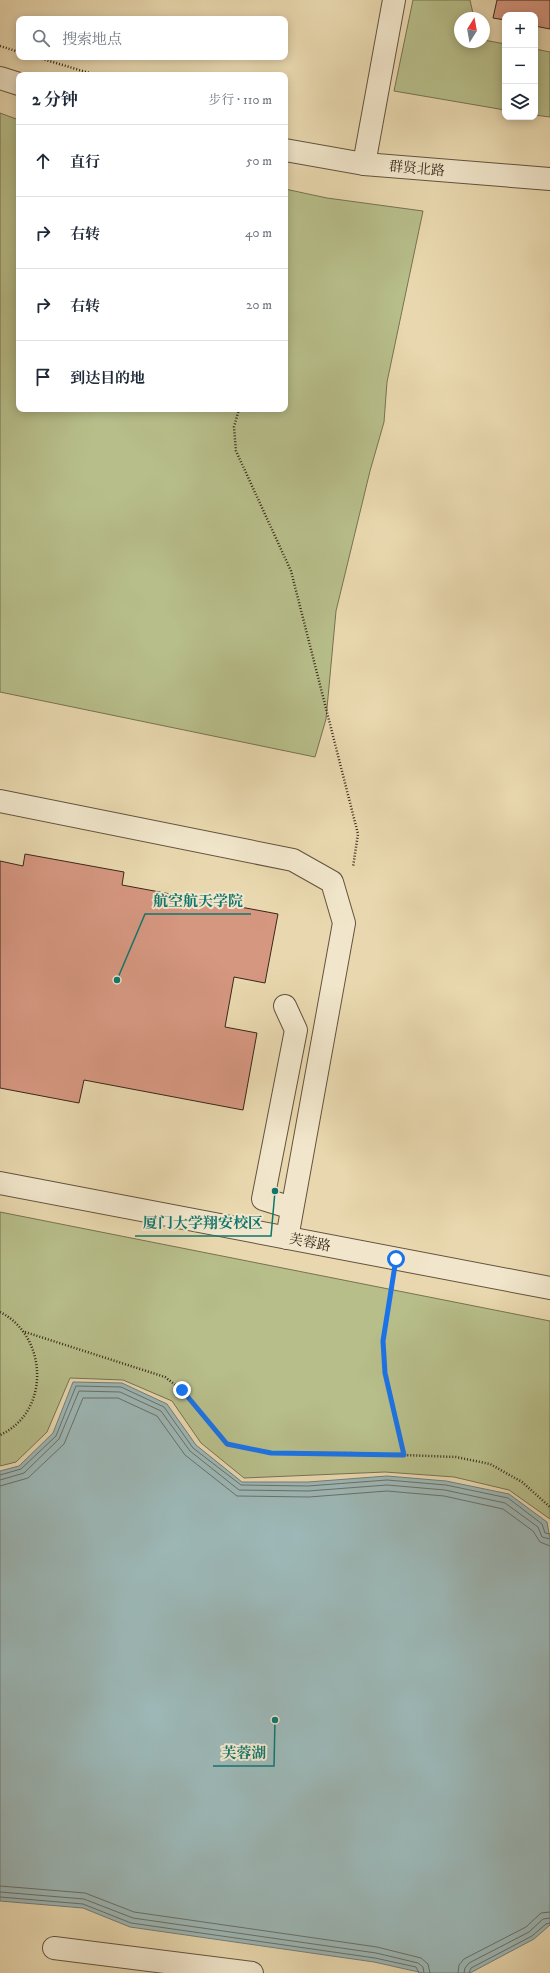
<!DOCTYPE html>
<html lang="zh">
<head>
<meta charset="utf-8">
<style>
	body { margin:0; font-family:"IM FELL DW Pica","Noto Serif SC",serif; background:#f6f6f7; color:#1f2937 }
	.controls { position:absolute; right:12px; top:12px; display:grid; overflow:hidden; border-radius:8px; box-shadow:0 2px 10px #0003 }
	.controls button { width:36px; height:36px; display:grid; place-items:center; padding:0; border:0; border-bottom:1px solid #e0e1e3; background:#fff; color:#1f2937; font:20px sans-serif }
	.compass { position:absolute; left:454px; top:12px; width:36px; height:36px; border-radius:50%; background:#fff; box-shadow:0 2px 10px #0003; rotate:11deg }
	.stop { position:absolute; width:12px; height:12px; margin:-9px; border:3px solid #1a73e8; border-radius:50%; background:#fff }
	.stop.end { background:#1a73e8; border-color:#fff; box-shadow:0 1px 4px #0008 }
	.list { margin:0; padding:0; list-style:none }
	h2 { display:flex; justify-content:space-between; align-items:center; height:52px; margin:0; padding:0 16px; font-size:17px }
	h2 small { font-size:13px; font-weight:400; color:#747a83 }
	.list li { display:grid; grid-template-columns:26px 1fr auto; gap:12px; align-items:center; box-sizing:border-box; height:72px; padding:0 16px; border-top:1px solid #e0e1e3 }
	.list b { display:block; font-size:15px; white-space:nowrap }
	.list em { font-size:13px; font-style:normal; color:#747a83 }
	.icon { flex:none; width:22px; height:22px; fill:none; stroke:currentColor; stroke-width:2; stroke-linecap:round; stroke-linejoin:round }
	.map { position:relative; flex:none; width:550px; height:1973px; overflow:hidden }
	.search { position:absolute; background:#fff; box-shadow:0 2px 10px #0003; left:16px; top:16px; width:272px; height:44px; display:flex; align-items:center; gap:10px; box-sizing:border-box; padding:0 14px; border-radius:8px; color:#747a83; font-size:15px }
	.panel { position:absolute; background:#fff; box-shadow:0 2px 10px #0003; left:16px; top:72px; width:272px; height:340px; border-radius:8px }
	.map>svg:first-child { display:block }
</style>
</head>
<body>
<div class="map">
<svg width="550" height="1973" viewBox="0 0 550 1973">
	<rect width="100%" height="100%" fill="#e9d8af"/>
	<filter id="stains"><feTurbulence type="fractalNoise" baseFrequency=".005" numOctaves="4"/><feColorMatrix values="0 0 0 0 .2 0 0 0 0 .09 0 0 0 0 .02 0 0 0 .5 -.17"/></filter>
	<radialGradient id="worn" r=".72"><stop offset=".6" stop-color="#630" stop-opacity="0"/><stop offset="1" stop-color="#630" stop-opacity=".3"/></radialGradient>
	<g fill="#b7be8a" stroke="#777252">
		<polygon points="413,0 470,0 474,18 460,18 460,42 484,42 484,40 505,44 505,110 394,91"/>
		<polygon points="535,49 550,52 550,117 535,115"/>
		<polygon points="0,113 19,120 19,409 285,409 285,189 327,198 423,211 387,382 384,422 370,471 336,611 326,719 315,757 0,692"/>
		<polygon points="0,1212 550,1321 550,1519 509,1490 454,1477 385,1472 244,1478 201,1443 172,1401 123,1380 70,1378 47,1432 16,1462 0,1466"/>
	</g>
	<polygon fill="#9cb7b6" stroke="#747d78" points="73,1382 122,1383 167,1404 196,1445 242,1482 308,1482 387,1476 446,1481 509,1494 547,1522 550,1539 550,1925 534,1939 470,1973 423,1973 374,1962 130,1927 83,1908 0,1901 0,1471 19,1466 53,1433"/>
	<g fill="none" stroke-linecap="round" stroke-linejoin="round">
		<g stroke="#6a6f68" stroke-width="1">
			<polyline points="0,1475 21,1469 56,1436 76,1386 121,1387 164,1407 193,1448 241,1485 308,1486 387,1480 446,1485 508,1498 542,1524 545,1533 550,1534"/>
			<polyline points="0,1480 24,1473 59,1439 79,1391 120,1392 161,1411 190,1451 239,1490 308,1491 387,1485 445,1490 505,1503 538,1527 542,1537 550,1539"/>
			<polyline points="0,1486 28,1478 64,1444 83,1398 118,1398 157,1416 185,1455 237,1496 309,1497 387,1491 444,1496 503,1509 533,1531 540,1542 550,1546"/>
			<polyline points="0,1886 85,1893 134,1912 377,1947 421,1958 428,1964 430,1973"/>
			<polyline points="0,1892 84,1899 133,1918 376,1953 418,1963 423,1967 424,1973"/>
			<polyline points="0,1897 83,1904 131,1923 375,1958 416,1967 419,1973"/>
			<polyline points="458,1973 459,1965 464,1959 526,1927 541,1913 550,1912"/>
			<polyline points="464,1973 465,1968 469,1963 529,1932 543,1919 550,1918"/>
			<polyline points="469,1973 471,1968 532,1936 546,1924 550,1923"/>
		</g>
	</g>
	<g fill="#d69781" stroke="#37271a">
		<polygon points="497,0 550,0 550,29 535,26 535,15 505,15 505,20 493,18"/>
		<polygon points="25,854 124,872 122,885 278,914 265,983 234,977 225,1027 257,1033 243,1110 84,1080 79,1103 0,1088 0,861 23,866"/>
	</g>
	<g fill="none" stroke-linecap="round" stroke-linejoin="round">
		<g stroke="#64533f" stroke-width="24">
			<g id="minor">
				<polyline points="0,78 19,84"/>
				<polyline points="285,150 364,164 550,179"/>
				<polyline points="364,164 394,0"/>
				<polyline points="0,801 293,860 332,882 344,923 287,1238"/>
				<polyline points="285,1006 296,1030 263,1199 292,1208"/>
				<polyline points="0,1183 550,1288"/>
				<polyline points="54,1948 252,1973"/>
			</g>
		</g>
		<g stroke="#37271a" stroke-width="2.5" stroke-dasharray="1 2" stroke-linecap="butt">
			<polyline points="0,46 19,52"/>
			<polyline points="36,57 96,75"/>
			<polyline points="239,409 234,427 236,451 291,571 358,834 353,867"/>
			<polyline points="392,1283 383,1341 385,1373 404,1455"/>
			<path d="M 0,1312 C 48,1336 51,1412 0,1435"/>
			<polyline points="25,1332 165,1377 182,1390 227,1444 271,1453 351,1453 456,1457 490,1464 522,1482 550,1507"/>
		</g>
		<use href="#minor" stroke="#f1e6cb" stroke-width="22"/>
	</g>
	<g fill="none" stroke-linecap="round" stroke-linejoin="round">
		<polyline stroke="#1a73e8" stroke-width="5" points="182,1390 227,1444 271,1453 404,1455 385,1373 383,1341 396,1259"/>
	</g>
	<g text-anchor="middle" stroke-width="4" stroke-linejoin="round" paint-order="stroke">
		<g font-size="14" fill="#37271a" stroke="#f1e6cb">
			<text transform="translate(417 168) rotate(5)" y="5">群贤北路</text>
			<text transform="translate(310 1242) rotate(11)" y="5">芙蓉路</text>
		</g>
	</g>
	<path fill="none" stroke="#0f766e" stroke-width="1.5" d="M117 980L145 914H251M275 1191L271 1236H135M275 1720L274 1766H213"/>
	<g fill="#0f766e" stroke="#f1e6cb" stroke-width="1.5">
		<circle cx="117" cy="980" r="4"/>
		<circle cx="275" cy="1191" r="4"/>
		<circle cx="275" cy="1720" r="4"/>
	</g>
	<g font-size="15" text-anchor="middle" font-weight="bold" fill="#0f766e" stroke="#f1e6cb" stroke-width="4" stroke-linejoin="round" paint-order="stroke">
		<text x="198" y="906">航空航天学院</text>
		<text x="203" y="1228">厦门大学翔安校区</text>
		<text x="244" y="1758">芙蓉湖</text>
	</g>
	<rect width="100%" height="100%" filter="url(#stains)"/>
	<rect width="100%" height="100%" fill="url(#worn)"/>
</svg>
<div class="controls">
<button>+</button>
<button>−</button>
<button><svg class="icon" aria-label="layers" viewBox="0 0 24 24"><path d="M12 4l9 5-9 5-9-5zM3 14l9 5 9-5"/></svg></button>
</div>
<svg class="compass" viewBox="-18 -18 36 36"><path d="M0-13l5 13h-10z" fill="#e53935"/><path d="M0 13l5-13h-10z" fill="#747a83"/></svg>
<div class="stop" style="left:396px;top:1259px"></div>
<div class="stop end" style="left:182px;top:1390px"></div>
<div class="search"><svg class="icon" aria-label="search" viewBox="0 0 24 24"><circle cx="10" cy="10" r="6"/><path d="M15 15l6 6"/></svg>搜索地点</div>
<section class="panel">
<h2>2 分钟<small>步行 · 110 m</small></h2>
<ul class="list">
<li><svg class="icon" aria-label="ahead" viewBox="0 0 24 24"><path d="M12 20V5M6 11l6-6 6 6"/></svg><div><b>直行</b></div><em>50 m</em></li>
<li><svg class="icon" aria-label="right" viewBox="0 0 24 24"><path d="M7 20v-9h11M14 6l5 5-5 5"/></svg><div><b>右转</b></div><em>40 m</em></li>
<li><svg class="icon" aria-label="right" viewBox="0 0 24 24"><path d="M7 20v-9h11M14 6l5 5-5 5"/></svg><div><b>右转</b></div><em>20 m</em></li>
<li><svg class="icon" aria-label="arrive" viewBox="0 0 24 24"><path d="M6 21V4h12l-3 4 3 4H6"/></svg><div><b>到达目的地</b></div></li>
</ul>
</section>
</div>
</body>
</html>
